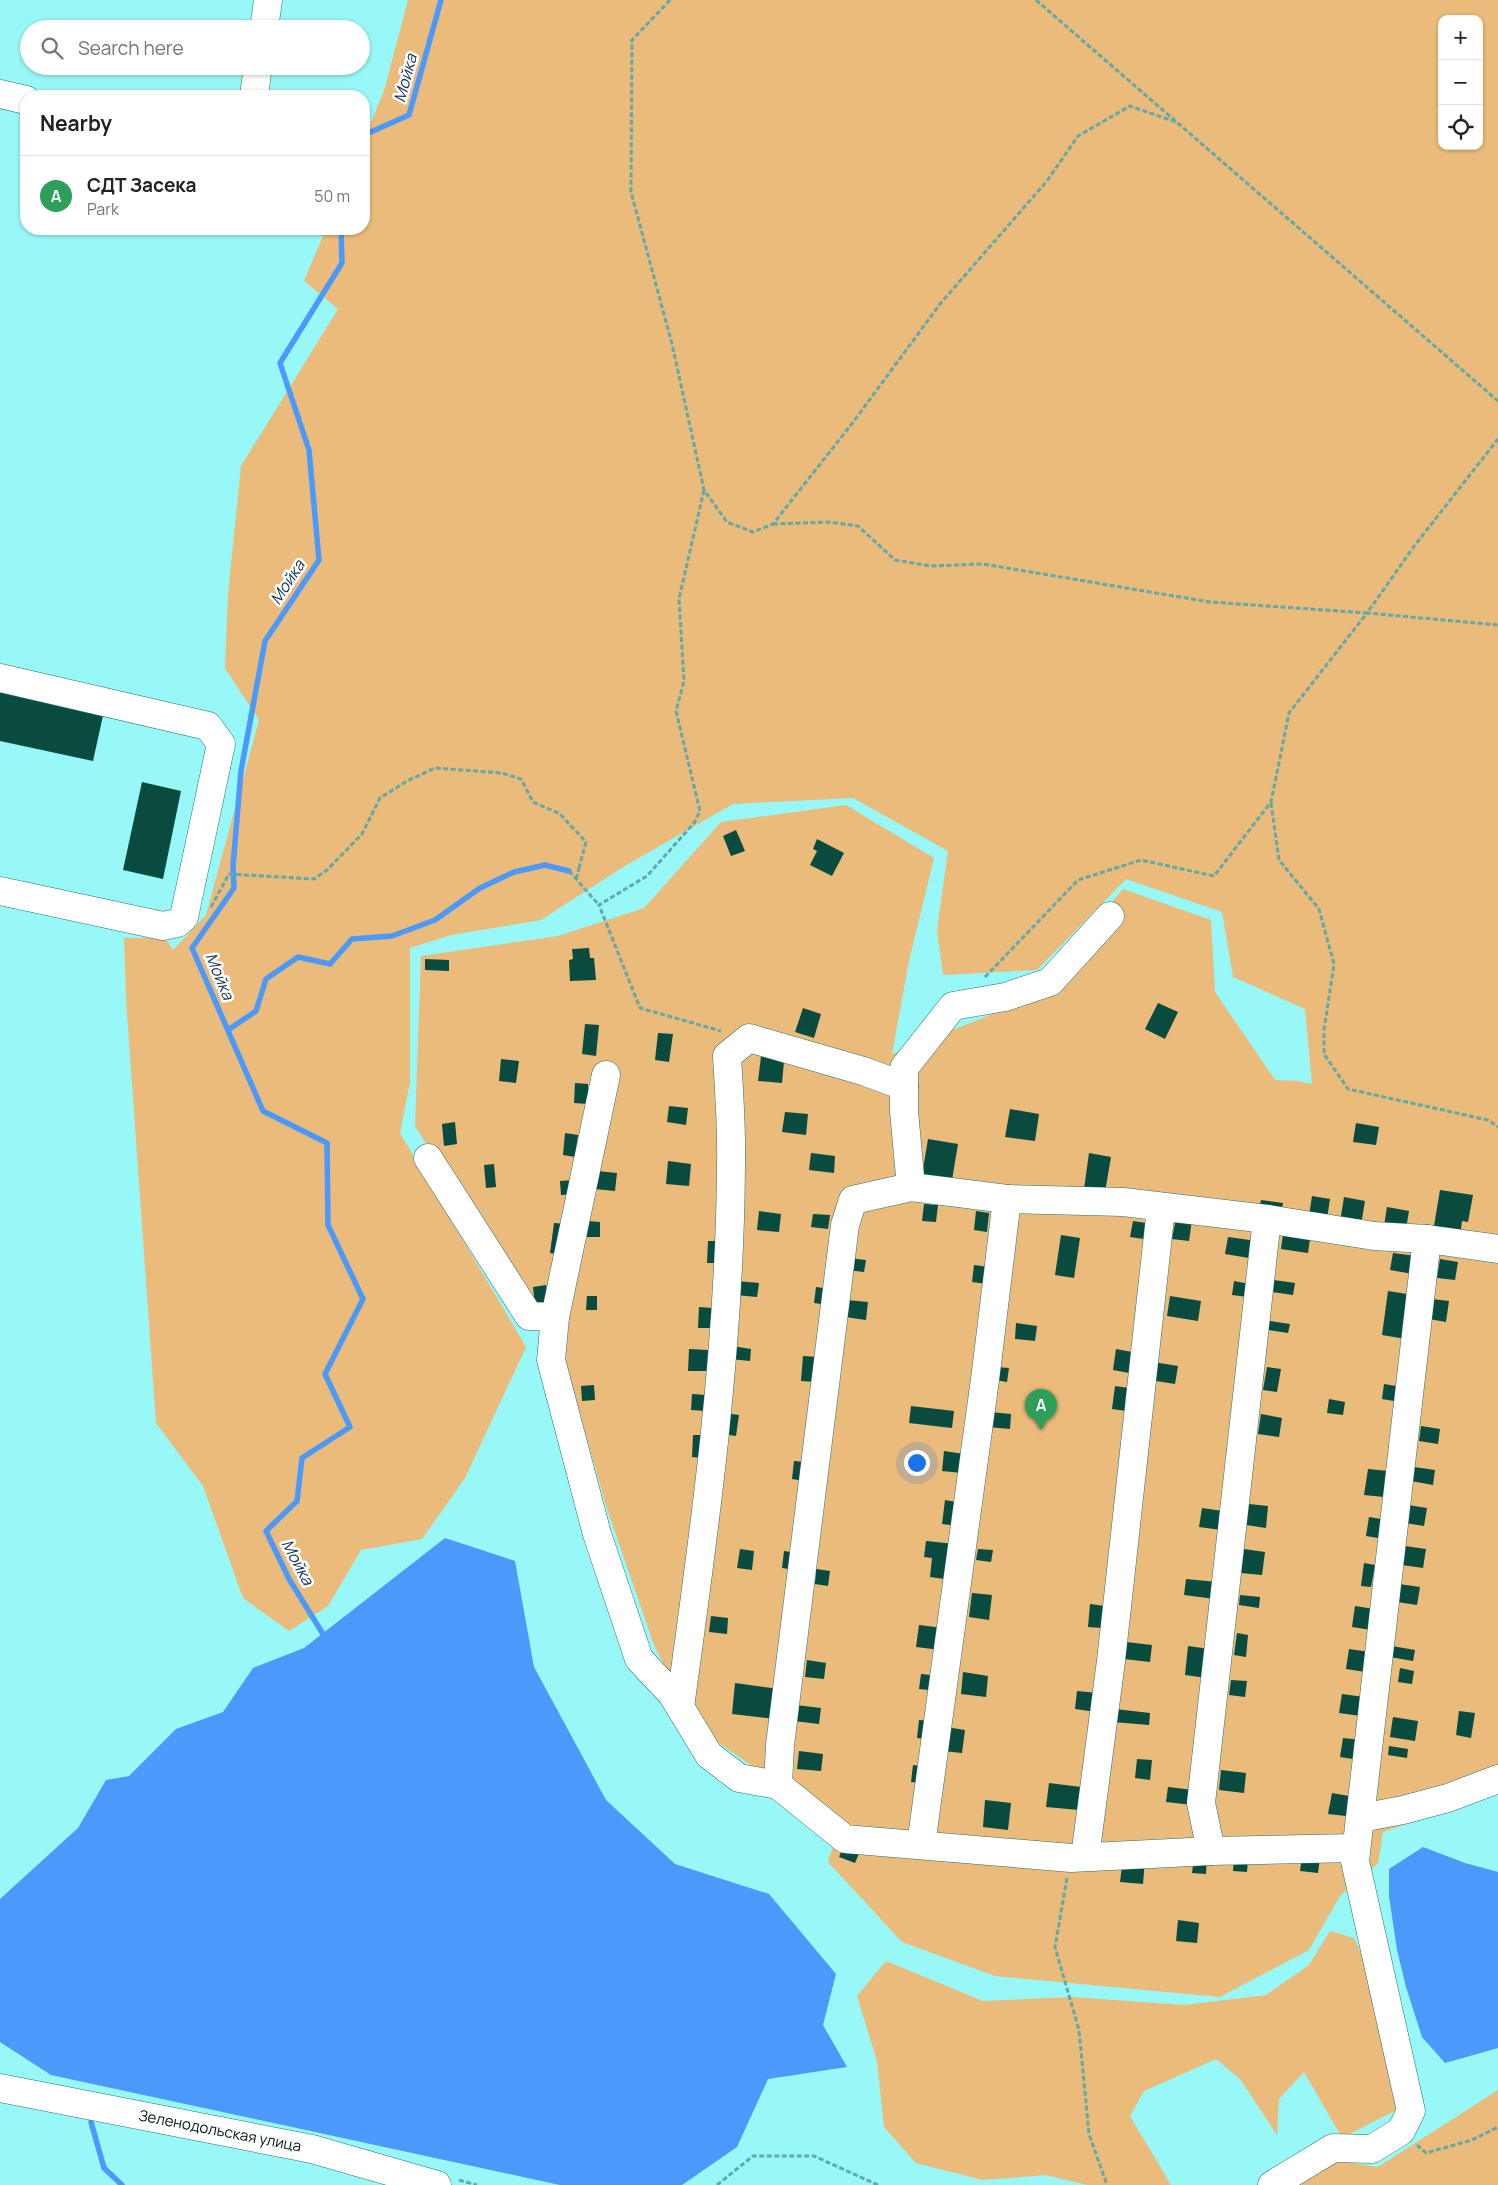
<!DOCTYPE html>
<html lang="en">
<head>
<meta charset="utf-8">
<style>
	body { margin:0; font-family:Manrope,sans-serif; background:#f2f2f2; color:#222 }
	.controls { position:absolute; right:15px; top:15px; display:grid; overflow:hidden; border-radius:10px; box-shadow:0 1px 4px #0004 }
	.controls button { width:45px; height:45px; display:grid; place-items:center; padding:0; border:0; border-bottom:1px solid #e0e0e0; background:#fff; color:#222; font:25px sans-serif }
	.you { position:absolute; left:916px; top:1462px; width:18px; height:18px; margin:-12px; border:4px solid #fff; border-radius:50%; background:#1a73e8; box-shadow:0 0 0 8px #1a73e833 }
	.badge { display:grid; place-items:center; width:32px; height:32px; border-radius:50%; background:#111827; color:#fff; font-size:16px; font-weight:700 }
	.pin { position:absolute; translate:-50% -41px; filter:drop-shadow(0 1px 2px #0008) }
	.pin::after { content:''; position:absolute; top:26px; width:18px; height:15px; background:inherit; clip-path:polygon(0 0,100% 0,50% 100%) }
	.list { margin:0; padding:0; list-style:none }
	h2 { display:flex; justify-content:space-between; align-items:center; height:65px; margin:0; padding:0 20px; font-size:21px }
	h2 small { font-size:16px; font-weight:400; color:#767676 }
	.list li { display:grid; grid-template-columns:32px 1fr auto; gap:15px; align-items:center; box-sizing:border-box; height:80px; padding:0 20px; border-top:1px solid #e0e0e0 }
	.list b { display:block; font-size:19px; white-space:nowrap }
	.list p { margin:0; font-size:16px; white-space:nowrap; color:#767676 }
	.list em { font-size:16px; font-style:normal; color:#767676 }
	.icon { flex:none; width:28px; height:28px; fill:none; stroke:currentColor; stroke-width:2; stroke-linecap:round; stroke-linejoin:round }
	.map { position:relative; flex:none; width:1498px; height:2185px; overflow:hidden }
	.search { position:absolute; background:#fff; box-shadow:0 1px 4px #0004; left:20px; top:20px; width:350px; height:55px; display:flex; align-items:center; gap:12px; box-sizing:border-box; padding:0 18px; border-radius:28px; color:#767676; font-size:19px }
	.panel { position:absolute; background:#fff; box-shadow:0 1px 4px #0004; left:20px; top:90px; width:350px; height:145px; border-radius:20px }
	.map>svg:first-child { display:block }
</style>
</head>
<body>
<div class="map">
<svg width="1498" height="2185" viewBox="0 0 1498 2185">
	<rect width="100%" height="100%" fill="#97f8f7"/>
	<g fill="#eabb7a" fill-rule="evenodd">
		<path d="M 408,0 L 1498,0 L 1498,1792 L 1383,1832 L 1378,1863 L 1340,1896 L 1309,1950 L 1220,1997 L 995,1976 L 902,1942 L 828,1862 L 839,1827 L 790,1776 L 758,1770 L 696,1727 L 654,1645 L 607,1509 L 562,1350 L 531,1312 L 415,1126 L 421,956 L 558,936 L 644,908 L 721,822 L 846,805 L 934,858 L 909,961 L 892,1054 L 1028,1000 L 1123,889 L 1211,920 L 1215,992 L 1275,1080 L 1298,1081 L 1312,1084 L 1305,1009 L 1233,977 L 1222,912 L 1126,879 L 1037,970 L 943,975 L 937,930 L 948,851 L 853,798 L 733,804 L 623,867 L 541,920 L 451,935 L 410,948 L 410,1082 L 400,1133 L 526,1347 L 465,1478 L 422,1539 L 361,1550 L 328,1606 L 289,1631 L 243,1598 L 203,1486 L 156,1423 L 126,999 L 124,938 L 165,938 L 173,950 L 206,915 L 259,720 L 225,668 L 228,594 L 241,466 L 338,309 L 304,281 L 326,229 L 364,229 L 364,139 L 384,91 ZM 1442,19 L 1479,19 L 1479,146 L 1442,146 Z"/>
		<polygon points="1330,1931 1354,1938 1371,1976 1404,2106 1342,2138 1304,2072 1279,2099 1277,2135 1240,2079 1216,2059 1144,2091 1130,2116 1171,2185 1087,2185 1046,2175 983,2180 916,2163 884,2127 877,2061 857,1996 886,1961 983,2001 1072,1997 1184,2005 1266,1995 1309,1965"/>
		<polygon points="1498,2090 1498,2185 1301,2185 1323,2158 1378,2167"/>
	</g>
	<g fill="#4b99fb">
		<polygon points="445,1538 515,1561 534,1667 606,1800 675,1864 769,1894 836,1974 823,2025 847,2067 768,2079 737,2147 682,2185 560,2185 51,2075 0,2042 0,1899 78,1828 106,1780 129,1776 176,1729 223,1712 253,1668 304,1648"/>
		<polygon points="1423,1847 1465,1863 1498,1872 1498,2048 1445,2063 1422,2037 1406,1987 1397,1950 1389,1896 1389,1869"/>
	</g>
	<g fill="none" stroke-linecap="round" stroke-linejoin="round">
		<g stroke="#4b99fb" stroke-width="5.5">
			<polyline points="364,135 409,115 441,0"/>
			<polyline points="228,1030 256,1011 266,979 298,957 330,964 352,939 392,936 435,920 480,888 514,872 545,865 569,871"/>
			<polyline points="325,1641 323,1634 289,1579 266,1531 297,1501 302,1458 350,1427 325,1374 363,1299 328,1225 327,1143 263,1111 192,948 234,888 233,866 241,771 265,641 319,560 309,450 280,363 342,263 341,229"/>
			<polyline points="91,2122 104,2168 122,2185"/>
		</g>
	</g>
	<g fill="#094b3e">
		<polygon points="0,689 104,711 93,761 0,741"/>
		<polygon points="142,782 181,791 163,879 123,870"/>
		<polygon points="736,830 745,851 731,856 723,836"/>
		<polygon points="817,839 844,853 832,876 810,865 817,851 813,849"/>
		<polygon points="589,948 590,958 594,958 596,980 570,981 569,960 573,959 572,949"/>
		<polygon points="425,959 449,960 449,971 425,970"/>
		<polygon points="1158,1003 1178,1012 1165,1039 1145,1029"/>
		<polygon points="803,1008 821,1014 814,1038 795,1032"/>
		<polygon points="585,1024 599,1025 596,1056 582,1054"/>
		<polygon points="658,1033 673,1034 669,1062 655,1060"/>
		<polygon points="762,1048 785,1050 782,1083 758,1081"/>
		<polygon points="501,1059 519,1061 516,1083 499,1081"/>
		<polygon points="575,1083 588,1084 588,1104 574,1103"/>
		<polygon points="669,1106 688,1108 686,1125 667,1122"/>
		<polygon points="1010,1109 1039,1114 1035,1141 1005,1137"/>
		<polygon points="785,1112 808,1114 806,1135 782,1132"/>
		<polygon points="455,1122 457,1144 444,1146 442,1124"/>
		<polygon points="1356,1123 1379,1127 1376,1145 1353,1142"/>
		<polygon points="565,1133 578,1135 575,1157 563,1155"/>
		<polygon points="928,1139 958,1144 952,1180 922,1175"/>
		<polygon points="811,1153 835,1156 834,1173 809,1170"/>
		<polygon points="1089,1153 1111,1157 1105,1192 1084,1189"/>
		<polygon points="668,1161 691,1164 689,1186 666,1184"/>
		<polygon points="494,1164 496,1187 486,1188 484,1165"/>
		<polygon points="597,1171 617,1173 615,1191 595,1189"/>
		<polygon points="575,1180 576,1194 561,1195 560,1181"/>
		<polygon points="1440,1190 1473,1195 1468,1222 1462,1221 1460,1236 1433,1232"/>
		<polygon points="1312,1196 1330,1199 1327,1219 1309,1216"/>
		<polygon points="1344,1197 1365,1201 1361,1225 1340,1222"/>
		<polygon points="1261,1200 1283,1203 1281,1214 1259,1210"/>
		<polygon points="924,1204 938,1205 936,1222 922,1221"/>
		<polygon points="1387,1207 1409,1211 1406,1229 1384,1226"/>
		<polygon points="759,1211 781,1214 779,1232 757,1230"/>
		<polygon points="976,1211 989,1213 987,1232 974,1230"/>
		<polygon points="813,1214 830,1215 828,1229 811,1227"/>
		<polygon points="1176,1218 1192,1220 1189,1241 1172,1239"/>
		<polygon points="588,1221 600,1222 600,1237 587,1237"/>
		<polygon points="1133,1221 1146,1223 1144,1239 1130,1237"/>
		<polygon points="554,1223 566,1224 563,1255 550,1253"/>
		<polygon points="1283,1234 1310,1239 1308,1253 1281,1249"/>
		<polygon points="1061,1235 1080,1238 1074,1278 1055,1275"/>
		<polygon points="1228,1237 1257,1241 1255,1259 1225,1254"/>
		<polygon points="708,1241 719,1241 718,1263 707,1263"/>
		<polygon points="1393,1253 1416,1256 1413,1274 1390,1270"/>
		<polygon points="848,1258 866,1260 864,1272 847,1270"/>
		<polygon points="1440,1259 1458,1262 1455,1280 1437,1278"/>
		<polygon points="974,1265 989,1267 987,1284 972,1282"/>
		<polygon points="1274,1280 1295,1283 1293,1295 1272,1292"/>
		<polygon points="737,1281 759,1283 757,1297 735,1295"/>
		<polygon points="1234,1281 1250,1284 1248,1297 1232,1295"/>
		<polygon points="546,1285 548,1304 535,1306 533,1287"/>
		<polygon points="816,1287 830,1289 828,1305 814,1303"/>
		<polygon points="1388,1291 1413,1295 1406,1339 1382,1335"/>
		<polygon points="587,1296 597,1296 597,1310 586,1310"/>
		<polygon points="1170,1296 1201,1301 1198,1321 1167,1316"/>
		<polygon points="1432,1299 1449,1301 1446,1322 1429,1319"/>
		<polygon points="847,1300 868,1302 866,1320 845,1317"/>
		<polygon points="699,1307 712,1308 711,1328 698,1328"/>
		<polygon points="1270,1321 1290,1324 1288,1333 1268,1330"/>
		<polygon points="1016,1323 1037,1326 1035,1341 1015,1339"/>
		<polygon points="732,1346 751,1349 750,1361 730,1359"/>
		<polygon points="689,1349 708,1350 707,1371 688,1371"/>
		<polygon points="1116,1349 1132,1352 1129,1373 1113,1370"/>
		<polygon points="803,1356 819,1357 817,1382 801,1381"/>
		<polygon points="1153,1362 1178,1366 1175,1384 1150,1380"/>
		<polygon points="997,1367 1009,1368 1007,1382 995,1380"/>
		<polygon points="1267,1367 1281,1369 1277,1392 1263,1390"/>
		<polygon points="1384,1384 1396,1386 1394,1401 1382,1399"/>
		<polygon points="594,1385 595,1400 582,1401 581,1386"/>
		<polygon points="1115,1386 1129,1388 1126,1411 1112,1409"/>
		<polygon points="692,1394 706,1395 705,1411 691,1410"/>
		<polygon points="1329,1399 1345,1402 1343,1415 1327,1413"/>
		<polygon points="911,1406 954,1411 952,1428 909,1423"/>
		<polygon points="990,1412 1011,1414 1010,1429 988,1427"/>
		<polygon points="724,1413 739,1415 736,1436 722,1434"/>
		<polygon points="1261,1414 1282,1418 1279,1437 1258,1434"/>
		<polygon points="1421,1426 1440,1429 1438,1444 1419,1441"/>
		<polygon points="693,1435 704,1435 703,1458 692,1457"/>
		<polygon points="944,1451 964,1454 962,1473 942,1471"/>
		<polygon points="794,1461 806,1462 804,1481 792,1479"/>
		<polygon points="1414,1467 1435,1470 1433,1485 1411,1481"/>
		<polygon points="1368,1469 1388,1471 1384,1497 1364,1495"/>
		<polygon points="945,1500 962,1503 959,1526 942,1524"/>
		<polygon points="1249,1504 1268,1506 1266,1528 1246,1525"/>
		<polygon points="1408,1505 1427,1508 1424,1526 1405,1523"/>
		<polygon points="1202,1508 1223,1511 1221,1530 1199,1527"/>
		<polygon points="1369,1517 1381,1519 1378,1538 1366,1536"/>
		<polygon points="926,1541 955,1544 951,1580 930,1577 932,1558 924,1557"/>
		<polygon points="1405,1546 1426,1549 1423,1568 1402,1565"/>
		<polygon points="740,1549 754,1551 752,1570 737,1568"/>
		<polygon points="978,1549 993,1550 991,1562 976,1560"/>
		<polygon points="1244,1549 1265,1552 1262,1575 1241,1573"/>
		<polygon points="784,1551 797,1553 795,1570 782,1568"/>
		<polygon points="1364,1563 1375,1565 1371,1587 1361,1586"/>
		<polygon points="816,1569 830,1571 828,1586 815,1584"/>
		<polygon points="1186,1579 1217,1582 1215,1599 1184,1595"/>
		<polygon points="1399,1584 1420,1587 1417,1605 1397,1602"/>
		<polygon points="972,1593 992,1595 989,1620 969,1617"/>
		<polygon points="1240,1595 1260,1597 1259,1608 1239,1605"/>
		<polygon points="1090,1604 1105,1606 1102,1628 1088,1627"/>
		<polygon points="1355,1606 1374,1609 1371,1630 1352,1627"/>
		<polygon points="711,1616 728,1618 727,1634 709,1632"/>
		<polygon points="919,1625 943,1628 941,1650 916,1647"/>
		<polygon points="1237,1633 1248,1635 1246,1657 1234,1655"/>
		<polygon points="1126,1642 1152,1645 1150,1662 1124,1659"/>
		<polygon points="1188,1646 1210,1649 1207,1678 1185,1675"/>
		<polygon points="1392,1646 1415,1650 1413,1661 1390,1657"/>
		<polygon points="1349,1649 1370,1652 1366,1672 1346,1669"/>
		<polygon points="807,1660 826,1663 824,1679 805,1677"/>
		<polygon points="1400,1668 1414,1671 1412,1684 1398,1682"/>
		<polygon points="963,1672 988,1676 986,1697 961,1694"/>
		<polygon points="921,1674 941,1676 939,1691 919,1689"/>
		<polygon points="1231,1680 1247,1681 1245,1697 1229,1695"/>
		<polygon points="735,1683 779,1689 775,1719 732,1714"/>
		<polygon points="1077,1691 1098,1693 1096,1712 1075,1709"/>
		<polygon points="1342,1694 1364,1697 1361,1716 1339,1713"/>
		<polygon points="796,1705 821,1708 819,1724 794,1721"/>
		<polygon points="1115,1709 1150,1713 1149,1725 1113,1722"/>
		<polygon points="1459,1711 1475,1713 1471,1738 1456,1735"/>
		<polygon points="1393,1717 1418,1721 1415,1741 1390,1737"/>
		<polygon points="919,1720 936,1721 934,1740 917,1738"/>
		<polygon points="946,1727 965,1730 962,1753 943,1751"/>
		<polygon points="1343,1738 1362,1740 1359,1760 1340,1757"/>
		<polygon points="1389,1746 1408,1749 1407,1758 1388,1755"/>
		<polygon points="799,1751 823,1754 821,1771 797,1769"/>
		<polygon points="1137,1759 1152,1760 1150,1780 1135,1778"/>
		<polygon points="913,1765 929,1767 927,1784 911,1782"/>
		<polygon points="1221,1770 1246,1773 1244,1793 1219,1790"/>
		<polygon points="1049,1783 1081,1787 1079,1810 1046,1807"/>
		<polygon points="1168,1787 1194,1790 1193,1805 1166,1802"/>
		<polygon points="1332,1793 1349,1796 1346,1816 1328,1814"/>
		<polygon points="985,1800 1011,1803 1008,1830 983,1827"/>
		<polygon points="844,1845 860,1851 855,1863 839,1857"/>
		<polygon points="1302,1856 1320,1858 1318,1873 1300,1871"/>
		<polygon points="1123,1857 1145,1859 1143,1884 1120,1882"/>
		<polygon points="1194,1857 1207,1858 1206,1874 1192,1873"/>
		<polygon points="1234,1858 1248,1859 1247,1872 1233,1871"/>
		<polygon points="1178,1920 1199,1923 1197,1943 1176,1941"/>
	</g>
	<g fill="none" stroke-linecap="round" stroke-linejoin="round">
		<g stroke="#267272" stroke-width="29">
			<g id="minor">
				<polyline points="264,29 268,0"/>
				<polyline points="0,94 26,100"/>
				<polyline points="254,96 258,66"/>
				<polyline points="0,678 208,726 221,744 184,917 177,923 163,926 0,891"/>
				<polyline points="606,1075 555,1317 551,1360 597,1534 639,1659 672,1694 709,1755 739,1778 778,1785 845,1839 1071,1858 1211,1851"/>
				<polyline points="428,1158 529,1316 555,1317"/>
				<polyline points="911,1187 904,1111 904,1068 953,1006 1005,997 1050,982 1110,916"/>
				<polyline points="1267,1219 1201,1803 1211,1851 1356,1848"/>
				<path d="M 680,1707 C 705,1527 730,1347 731,1165 C 732,1129 729,1092 727,1056 L 749,1038 L 863,1071 L 904,1086"/>
				<polyline points="778,1785 780,1745 845,1225 853,1200 911,1187 1007,1199 1123,1202 1267,1219 1374,1236 1427,1239 1498,1249"/>
				<polyline points="1361,1818 1403,1810 1448,1798 1498,1779"/>
				<polyline points="921,1845 986,1372 1007,1199"/>
				<polyline points="1085,1857 1111,1661 1161,1208"/>
				<polyline points="0,2088 312,2149 437,2185"/>
				<polyline points="1272,2185 1333,2148 1372,2149 1401,2131 1411,2111 1355,1861 1427,1239"/>
			</g>
		</g>
		<g stroke="#62a9a9" stroke-width="3" stroke-dasharray="5 2.5" stroke-linecap="butt">
			<polyline points="670,0 632,40 631,192 672,344 704,490 727,522 753,532 773,524 854,421 940,304 1047,181 1078,136 1130,106 1176,122"/>
			<polyline points="1036,0 1498,401"/>
			<polyline points="704,490 679,599 684,681 676,711 700,811 694,823 647,876 599,905 640,1008 721,1031"/>
			<polyline points="773,524 829,522 858,526 895,560 931,566 983,564 1210,602 1367,613 1415,545 1498,439"/>
			<polyline points="1271,803 1279,860 1319,909 1334,964 1324,1030 1324,1054 1348,1089 1488,1120 1498,1127"/>
			<polyline points="569,871 599,905"/>
			<polyline points="211,907 229,874 314,879 327,870 362,834 380,798 407,781 435,768 502,773 521,779 533,802 560,814 586,842 579,868"/>
			<polyline points="985,977 1078,880 1141,860 1214,876 1271,802 1289,713 1367,613 1498,625"/>
			<polyline points="1067,1878 1055,1947 1079,2030 1089,2134 1107,2185"/>
			<polyline points="1417,2145 1426,2153 1472,2140 1498,2127"/>
			<polyline points="459,2180 477,2185"/>
			<polyline points="717,2185 753,2156 814,2156 878,2185"/>
		</g>
		<use href="#minor" stroke="#fff" stroke-width="28"/>
		<polyline stroke="#62a9a9" stroke-width="3" stroke-dasharray="5 2.5" stroke-linecap="butt" points="576,879 579,868"/>
	</g>
	<g text-anchor="middle" stroke-width="5" stroke-linejoin="round" paint-order="stroke">
		<g font-size="15" fill="#001a1a" stroke="#fff">
			<text transform="translate(220 2131) rotate(11)" y="5">Зеленодольская улица</text>
		</g>
		<g font-size="16" font-style="italic" fill="#113056" stroke="#fff">
			<text transform="translate(405 78) rotate(-75)" y="6">Мойка</text>
			<text transform="translate(287 582) rotate(-57)" y="6">Мойка</text>
			<text transform="translate(220 976) rotate(67)" y="6">Мойка</text>
			<text transform="translate(298 1562) rotate(62)" y="6">Мойка</text>
		</g>
	</g>
</svg>
<div class="controls">
<button>+</button>
<button>−</button>
<button><svg class="icon" aria-label="locate" viewBox="0 0 24 24"><circle cx="12" cy="12" r="6"/><path d="M12 2v4M12 18v4M2 12h4M18 12h4"/></svg></button>
</div>
<div class="you"></div>
<div class="pin badge" style="left:1041px;top:1430px;background:#2e9e5b">A</div>
<div class="search"><svg class="icon" aria-label="search" viewBox="0 0 24 24"><circle cx="10" cy="10" r="6"/><path d="M15 15l6 6"/></svg>Search here</div>
<section class="panel">
<h2>Nearby<small></small></h2>
<ul class="list">
<li><span class="badge" style="background:#2e9e5b">A</span><div><b>СДТ Засека</b><p>Park</p></div><em>50 m</em></li>
</ul>
</section>
</div>
</body>
</html>
